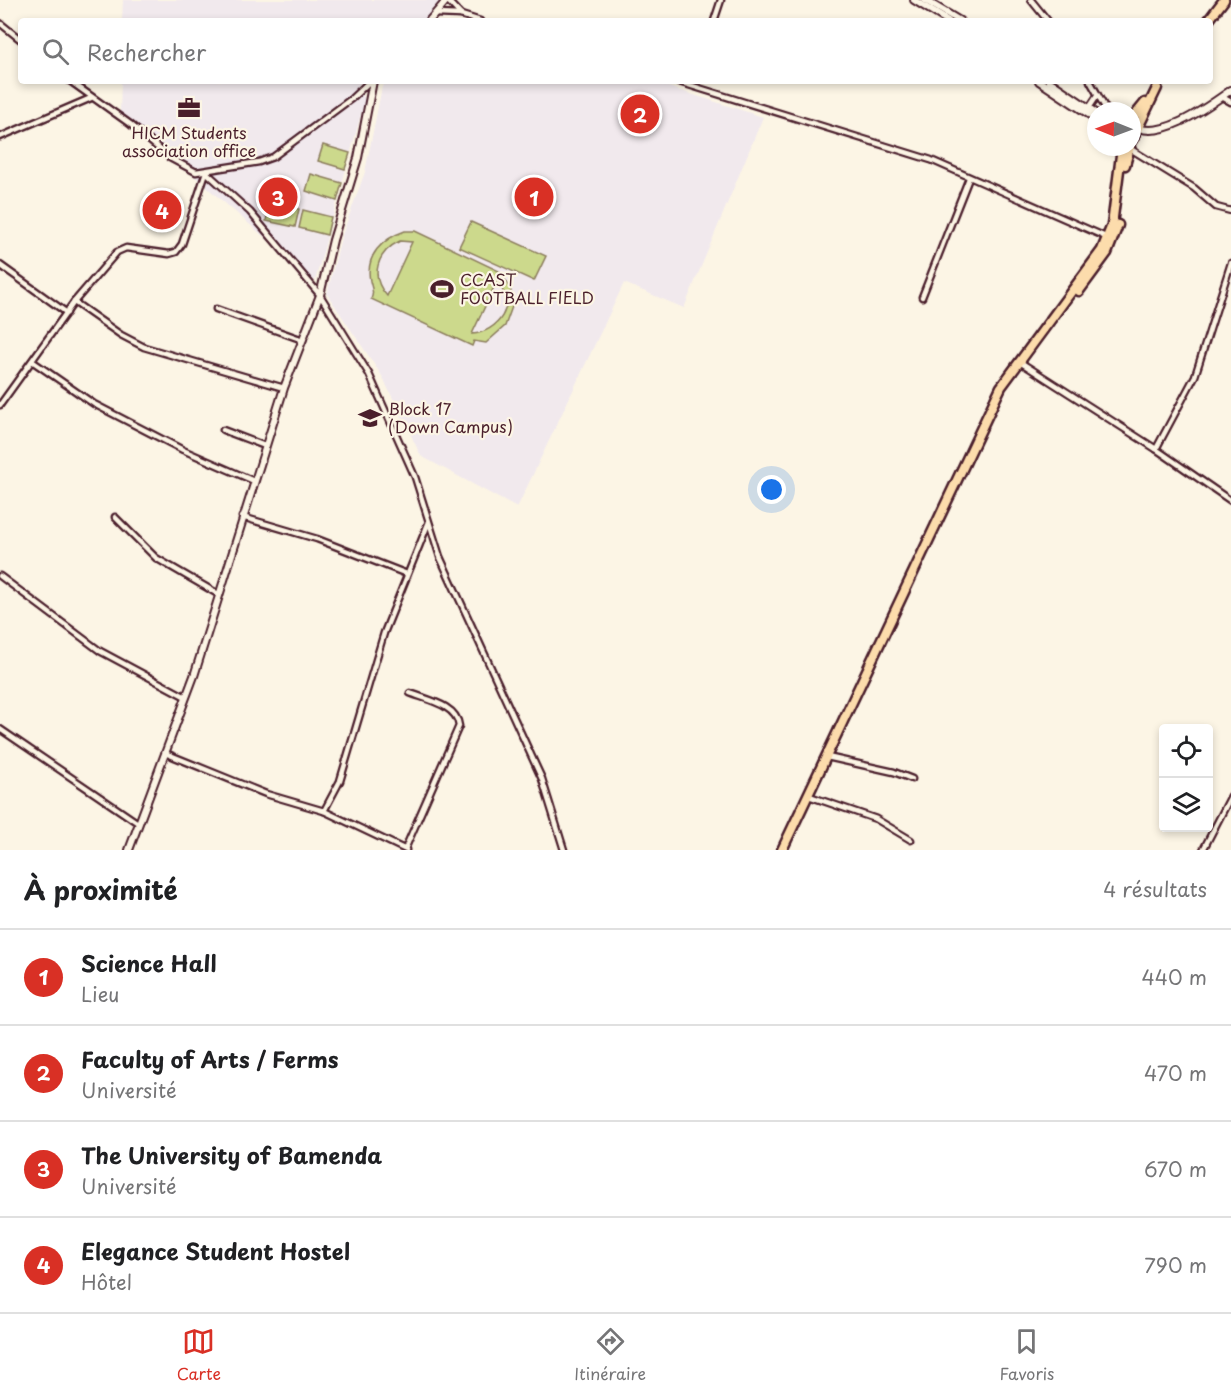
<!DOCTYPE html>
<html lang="fr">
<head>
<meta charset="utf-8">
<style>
	body { margin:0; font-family:"Playpen Sans",sans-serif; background:#f6f6f6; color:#202124 }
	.controls { position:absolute; right:18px; bottom:18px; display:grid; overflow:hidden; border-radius:6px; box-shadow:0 3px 9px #0003 }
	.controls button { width:54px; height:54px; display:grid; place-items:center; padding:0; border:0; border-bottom:2px solid #e0e0e0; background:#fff; color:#202124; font:30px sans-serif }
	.compass { position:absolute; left:1087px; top:102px; width:54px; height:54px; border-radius:50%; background:#fff; box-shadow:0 3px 9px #0003; rotate:271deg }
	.you { position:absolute; left:772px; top:490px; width:21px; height:21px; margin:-15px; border:4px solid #fff; border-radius:50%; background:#1a73e8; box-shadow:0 0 0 9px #1a73e833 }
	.badge { display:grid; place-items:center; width:39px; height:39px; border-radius:50%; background:#d93025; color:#fff; font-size:20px; font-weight:700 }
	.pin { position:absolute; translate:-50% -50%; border:3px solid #fff; box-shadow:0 2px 6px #0006 }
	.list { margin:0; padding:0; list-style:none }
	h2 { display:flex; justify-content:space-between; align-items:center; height:78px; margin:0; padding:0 24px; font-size:26px }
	h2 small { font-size:20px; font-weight:400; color:#757577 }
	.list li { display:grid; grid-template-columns:39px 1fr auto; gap:18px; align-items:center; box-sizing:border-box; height:96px; padding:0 24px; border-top:2px solid #e0e0e0 }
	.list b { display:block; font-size:22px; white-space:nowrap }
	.list p { margin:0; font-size:20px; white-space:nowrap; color:#757577 }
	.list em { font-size:20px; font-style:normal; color:#757577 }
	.icon { flex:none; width:33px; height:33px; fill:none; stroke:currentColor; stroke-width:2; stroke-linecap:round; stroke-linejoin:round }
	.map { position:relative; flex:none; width:1231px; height:850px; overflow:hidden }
	.search { position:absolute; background:#fff; box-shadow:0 3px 9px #0003; left:18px; right:18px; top:18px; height:66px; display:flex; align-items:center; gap:15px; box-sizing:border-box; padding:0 21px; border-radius:6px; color:#757577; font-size:22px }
	.sheet { height:462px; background:#fff }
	nav { display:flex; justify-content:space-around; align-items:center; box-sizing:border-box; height:84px; border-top:2px solid #e0e0e0; background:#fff; font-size:16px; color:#757577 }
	nav a { display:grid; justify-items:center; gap:3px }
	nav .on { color:#d93025 }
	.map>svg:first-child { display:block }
</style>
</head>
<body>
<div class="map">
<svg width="1231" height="850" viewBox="0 0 1231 850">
	<rect width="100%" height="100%" fill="#fcf5e5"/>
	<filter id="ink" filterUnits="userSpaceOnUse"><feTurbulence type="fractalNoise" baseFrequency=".0167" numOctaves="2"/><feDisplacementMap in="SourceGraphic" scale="12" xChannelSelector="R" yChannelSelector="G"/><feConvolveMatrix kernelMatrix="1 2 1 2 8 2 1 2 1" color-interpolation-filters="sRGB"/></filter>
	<g filter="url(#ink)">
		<g fill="#f1e9ed">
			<polygon points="123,0 447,0 428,21 122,21"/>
			<polygon points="121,81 362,81 358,86 365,100 315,281 120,112"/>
			<polygon points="387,81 650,81 763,117 684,308 624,283 517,508 421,456 382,376 327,294 341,238 365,172 382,87"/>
		</g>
		<g fill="#ccd98c" stroke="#8b7c5c" stroke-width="1.5" fill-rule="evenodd">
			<polygon points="323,145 350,153 345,169 318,161"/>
			<polygon points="311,174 342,183 337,201 306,191"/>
			<polygon points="270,203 299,209 295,227 266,221"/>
			<polygon points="303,210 331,217 327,235 299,228"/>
			<polygon points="471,222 546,256 534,281 459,247"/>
			<path d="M 405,231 L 415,231 L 499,271 L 510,287 L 513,304 L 505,326 L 486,343 L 474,341 L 472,346 L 371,299 C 374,292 372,289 370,281 C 365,255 382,239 405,231 ZM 400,241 L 412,242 L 387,296 C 369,276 377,252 400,241 ZM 496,283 C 520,303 497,333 472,334 Z"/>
		</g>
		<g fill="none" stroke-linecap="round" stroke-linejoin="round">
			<g stroke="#4a1f2b" stroke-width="9">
				<g id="minor">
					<polyline points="447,0 461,15"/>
					<polyline points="1031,0 1048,21"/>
					<polyline points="436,14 461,15 480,21"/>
					<polyline points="714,21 721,0"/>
					<polyline points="0,23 21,40"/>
					<polyline points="70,81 130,124 170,158 196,172 259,162 273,157 351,99 370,81"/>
					<polyline points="676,81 931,160 1108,238"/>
					<polyline points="1090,81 1107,111"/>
					<polyline points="1160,81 1161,82"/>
					<polyline points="1222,97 1231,102"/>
					<polyline points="1089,108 1097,96"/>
					<polyline points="0,137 91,98"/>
					<polyline points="1129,148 1194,188 1216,207 1231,211"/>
					<polyline points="206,172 250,212 320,295 369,374 415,477 440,557 542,779 564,850"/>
					<polyline points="0,265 67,313"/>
					<polyline points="922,297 969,178"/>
					<polyline points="74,302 121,335 144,347 284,388"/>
					<polyline points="216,309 303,340"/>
					<polyline points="32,361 94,404 183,450 254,481"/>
					<polyline points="1020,362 1156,449 1231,501"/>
					<polyline points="0,405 74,302 117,252 126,248 169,254 176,252 182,244 206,172"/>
					<polyline points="223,430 265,446"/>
					<polyline points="1156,449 1195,376 1231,263"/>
					<polyline points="115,517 156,558 218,594"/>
					<polyline points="242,517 317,539 407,574"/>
					<polyline points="0,576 100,651 186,697"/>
					<polyline points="0,729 138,823"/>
					<polyline points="165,753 266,794 324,811 406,850"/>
					<polyline points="827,757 894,772 912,779"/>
					<polyline points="809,796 876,819 911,840"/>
					<polyline points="324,811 340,781 384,633 428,524"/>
					<path d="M 405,849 L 459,726 C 457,705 428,700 410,693"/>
					<polyline points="1203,850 1231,796"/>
				</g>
			</g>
			<g stroke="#4a1f2b" stroke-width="10">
				<g id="tertiary">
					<polyline points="914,0 948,21"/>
					<polyline points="925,0 960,21"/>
					<polyline points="429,21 447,0"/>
					<polyline points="1039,81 1096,119"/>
					<polyline points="1049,81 1096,113"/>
					<path d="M 1132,124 C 1157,145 1210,105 1231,90"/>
					<polyline points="129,850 194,676 284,388 320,295 333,240 358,158 373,81"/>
				</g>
			</g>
			<g stroke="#4a1f2b" stroke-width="13">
				<g id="trunk">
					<polyline points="1208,21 1224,0"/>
					<polyline points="1132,119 1145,103"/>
					<polyline points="1132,140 1157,88"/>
					<polyline points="1125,165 1130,147"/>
					<polyline points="1079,291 1107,253 1118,225"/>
					<polyline points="782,850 1001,387 1102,250 1112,225 1122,147"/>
				</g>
			</g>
			<use href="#minor" stroke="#fcf5e5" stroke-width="4.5"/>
			<use href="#tertiary" stroke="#fcf5e5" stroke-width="6"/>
			<use href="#trunk" stroke="#fcdcac" stroke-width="8"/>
		</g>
	</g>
	<defs>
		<g id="office-bare" transform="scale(1.8)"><path d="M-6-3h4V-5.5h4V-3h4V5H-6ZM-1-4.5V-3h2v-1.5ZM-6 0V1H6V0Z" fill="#4a1f2b" stroke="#fcf5e5" stroke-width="2.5" paint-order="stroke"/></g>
		<g id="stadium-bare" transform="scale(1.8)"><path d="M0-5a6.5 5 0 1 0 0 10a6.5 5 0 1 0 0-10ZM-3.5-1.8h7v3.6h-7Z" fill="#4a1f2b" stroke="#fcf5e5" stroke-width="2.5" paint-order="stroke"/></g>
		<g id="university-bare" transform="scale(1.8)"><path d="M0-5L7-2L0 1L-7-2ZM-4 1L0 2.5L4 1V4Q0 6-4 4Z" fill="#4a1f2b" stroke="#fcf5e5" stroke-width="2.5" paint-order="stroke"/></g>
	</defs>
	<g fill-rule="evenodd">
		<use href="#office-bare" x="189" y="108"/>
		<use href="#stadium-bare" x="442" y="289"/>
		<use href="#university-bare" x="370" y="418"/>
	</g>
	<g text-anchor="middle" stroke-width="4.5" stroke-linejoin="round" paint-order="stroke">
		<g font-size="16" fill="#4a1f2b" stroke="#fcf5e5" text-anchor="start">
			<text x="189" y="139" text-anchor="middle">HICM Students<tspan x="189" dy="18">association office</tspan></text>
			<text x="460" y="286">CCAST<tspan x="460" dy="18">FOOTBALL FIELD</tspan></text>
			<text x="388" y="415">Block 17<tspan x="388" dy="18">(Down Campus)</tspan></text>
		</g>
	</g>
</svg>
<div class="controls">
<button><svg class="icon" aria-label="locate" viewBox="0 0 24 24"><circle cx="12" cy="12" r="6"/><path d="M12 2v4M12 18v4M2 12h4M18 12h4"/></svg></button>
<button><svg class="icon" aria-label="layers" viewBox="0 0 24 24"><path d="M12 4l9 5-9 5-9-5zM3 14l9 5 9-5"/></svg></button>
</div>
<svg class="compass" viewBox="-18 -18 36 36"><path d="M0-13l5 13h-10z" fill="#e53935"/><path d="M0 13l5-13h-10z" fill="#757577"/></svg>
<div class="you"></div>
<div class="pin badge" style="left:534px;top:197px">1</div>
<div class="pin badge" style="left:640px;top:114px">2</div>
<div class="pin badge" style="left:278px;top:197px">3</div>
<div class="pin badge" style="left:162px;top:210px">4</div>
<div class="search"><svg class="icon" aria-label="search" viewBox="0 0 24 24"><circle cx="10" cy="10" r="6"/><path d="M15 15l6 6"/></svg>Rechercher</div>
</div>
<section class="sheet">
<h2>À proximité<small>4 résultats</small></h2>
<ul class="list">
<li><span class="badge">1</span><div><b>Science Hall</b><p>Lieu</p></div><em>440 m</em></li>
<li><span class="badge">2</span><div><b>Faculty of Arts / Ferms</b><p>Université</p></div><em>470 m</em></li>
<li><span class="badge">3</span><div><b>The University of Bamenda</b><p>Université</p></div><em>670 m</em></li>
<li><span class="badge">4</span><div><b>Elegance Student Hostel</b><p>Hôtel</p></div><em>790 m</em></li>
</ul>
</section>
<nav>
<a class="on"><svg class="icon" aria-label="map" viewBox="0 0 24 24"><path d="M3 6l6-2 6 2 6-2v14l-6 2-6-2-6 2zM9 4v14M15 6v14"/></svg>Carte</a>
<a><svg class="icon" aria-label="directions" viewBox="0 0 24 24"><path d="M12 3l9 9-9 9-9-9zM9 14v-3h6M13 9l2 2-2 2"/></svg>Itinéraire</a>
<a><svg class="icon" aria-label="saved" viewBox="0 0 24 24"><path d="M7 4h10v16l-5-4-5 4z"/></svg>Favoris</a>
</nav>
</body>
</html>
